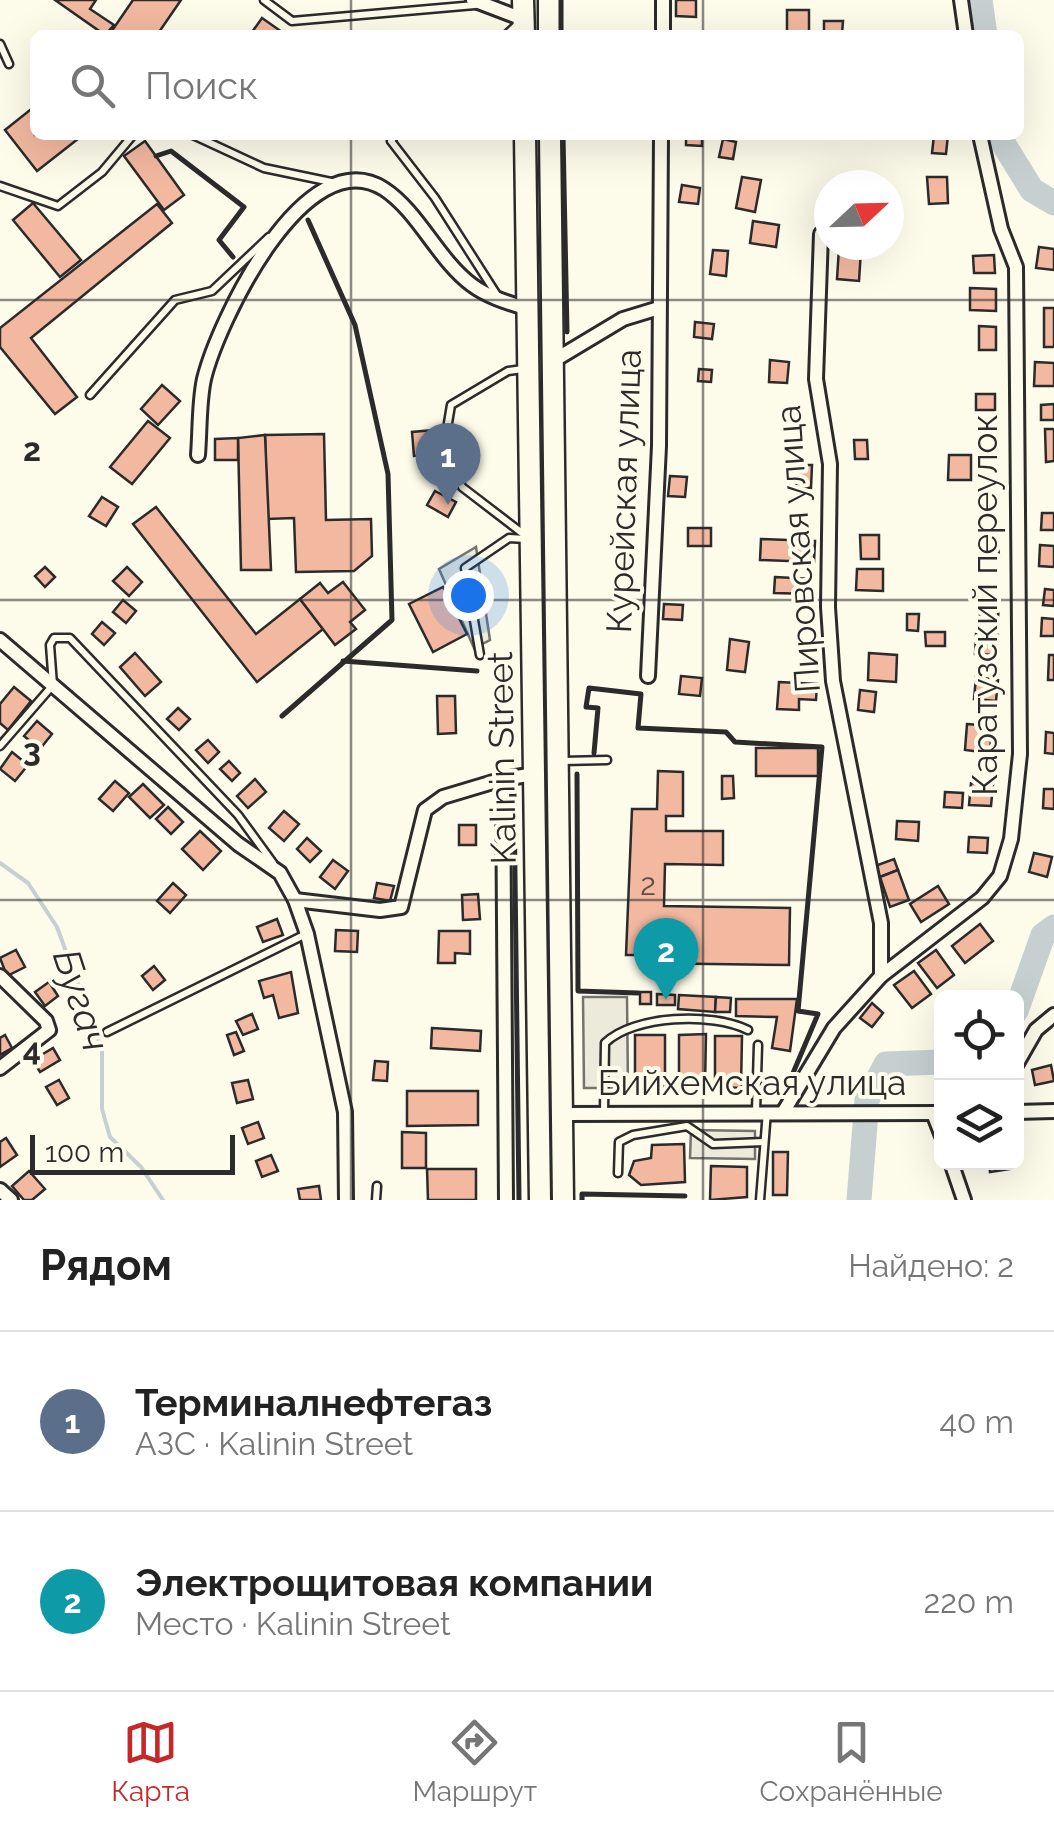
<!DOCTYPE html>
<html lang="ru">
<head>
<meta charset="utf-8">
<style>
	body { margin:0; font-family:Raleway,sans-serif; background:#f2f2f2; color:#222 }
	.controls { position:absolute; right:30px; bottom:30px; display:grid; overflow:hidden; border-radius:15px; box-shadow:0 10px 40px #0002 }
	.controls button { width:90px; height:90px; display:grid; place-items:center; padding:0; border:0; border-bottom:2px solid #e0e0e0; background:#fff; color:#222; font:50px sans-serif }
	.compass { position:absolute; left:814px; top:170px; width:90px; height:90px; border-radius:50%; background:#fff; box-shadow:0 10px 40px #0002; rotate:68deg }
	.scale { position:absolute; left:30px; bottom:25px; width:205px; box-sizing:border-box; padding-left:10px; border:5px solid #2b2b2b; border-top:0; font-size:28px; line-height:35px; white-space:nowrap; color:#2b2b2b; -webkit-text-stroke:8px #fdfbea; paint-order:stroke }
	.you { position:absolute; left:468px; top:595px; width:35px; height:35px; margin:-25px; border:8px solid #fff; border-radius:50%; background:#1a73e8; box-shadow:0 0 0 15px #1a73e833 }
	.badge { display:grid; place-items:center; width:65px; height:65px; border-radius:50%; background:#c62828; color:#fff; font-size:32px; font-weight:700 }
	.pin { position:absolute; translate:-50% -82px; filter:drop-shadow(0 2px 5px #0008) }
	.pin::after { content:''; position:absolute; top:52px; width:35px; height:30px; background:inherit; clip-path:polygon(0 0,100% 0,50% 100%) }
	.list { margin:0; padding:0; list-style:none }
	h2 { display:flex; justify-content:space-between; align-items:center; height:130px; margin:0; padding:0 40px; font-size:42px }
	h2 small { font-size:32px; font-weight:400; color:#767676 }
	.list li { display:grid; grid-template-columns:65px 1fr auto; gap:30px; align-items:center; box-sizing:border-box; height:180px; padding:0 40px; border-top:2px solid #e0e0e0 }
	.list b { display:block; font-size:38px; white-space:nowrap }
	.list p { margin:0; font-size:32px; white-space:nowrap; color:#767676 }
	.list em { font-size:32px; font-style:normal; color:#767676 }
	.icon { flex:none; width:55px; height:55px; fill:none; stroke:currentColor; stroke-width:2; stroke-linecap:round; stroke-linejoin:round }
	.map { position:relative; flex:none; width:1054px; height:1200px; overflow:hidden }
	.search { position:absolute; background:#fff; box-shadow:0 10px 40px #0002; left:30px; right:30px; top:30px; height:110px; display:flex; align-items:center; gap:25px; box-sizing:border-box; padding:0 35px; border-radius:15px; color:#767676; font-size:38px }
	.sheet { height:490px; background:#fff }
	nav { display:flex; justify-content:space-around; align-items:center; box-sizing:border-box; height:140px; border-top:2px solid #e0e0e0; background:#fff; font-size:28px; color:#767676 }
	nav a { display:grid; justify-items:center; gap:5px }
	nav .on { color:#c62828 }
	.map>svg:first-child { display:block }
</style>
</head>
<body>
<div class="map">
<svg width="1054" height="1200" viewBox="0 0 1054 1200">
	<rect width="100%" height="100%" fill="#fdfbea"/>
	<g fill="#eceadb" stroke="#74746e" stroke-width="2.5">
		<polygon points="476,547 490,640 474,648 439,569"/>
		<polygon points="583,997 627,997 628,1088 584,1088"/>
		<polygon points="691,1130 755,1131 755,1159 690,1158"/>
	</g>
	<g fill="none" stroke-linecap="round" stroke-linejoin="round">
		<polyline stroke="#c7d0d0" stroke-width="4" points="0,863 28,883 57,927 102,1050 102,1109 110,1137 141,1167 163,1200"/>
		<g stroke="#c7d0d0" stroke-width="25">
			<polyline points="980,0 985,35"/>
			<polyline points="998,135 1032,190 1054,203"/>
			<polyline points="1016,1011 1043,935 1054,927"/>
			<polyline points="859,1200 867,1100 886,1064 942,1062"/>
		</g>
	</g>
	<g fill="#f2b8a0" stroke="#2b2b2b" stroke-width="2.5">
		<polygon points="55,0 96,0 90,9 114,25 105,35"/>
		<polygon points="133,0 181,0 157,35 109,35"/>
		<polygon points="676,0 696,0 696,17 676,16"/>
		<rect x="787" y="10" width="22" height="25"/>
		<polygon points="262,18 282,32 280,35 250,35"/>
		<polygon points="824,21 843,21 842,34 824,34"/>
		<polygon points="35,106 35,135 83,135 37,171 5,130"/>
		<polygon points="686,135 702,135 702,146 686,145"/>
		<polygon points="934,135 948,135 946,154 932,153"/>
		<polygon points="723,139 736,142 733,159 719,157"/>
		<polygon points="145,141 184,195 164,210 124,156"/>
		<polygon points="742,177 761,180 755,212 736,208"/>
		<polygon points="927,177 947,177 948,203 929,204"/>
		<polygon points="682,185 700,188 698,204 679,202"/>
		<polygon points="33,203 81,260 60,277 13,220"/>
		<polygon points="157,204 172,223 31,338 77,397 55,414 0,347 0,328"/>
		<polygon points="753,221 779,225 776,247 750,243"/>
		<polygon points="1039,247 1054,249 1054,270 1036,268"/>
		<polygon points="839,248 861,250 859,281 837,279"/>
		<polygon points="713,250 728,251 726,276 710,274"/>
		<polygon points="994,255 995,273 974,273 973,256"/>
		<polygon points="970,288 996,289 996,311 970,310"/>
		<rect x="1044" y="308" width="10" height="39"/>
		<polygon points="695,322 714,324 712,339 694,337"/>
		<polygon points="979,326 996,327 996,350 979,350"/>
		<polygon points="770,360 789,362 787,383 769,382"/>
		<polygon points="1035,362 1054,363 1054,386 1034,386"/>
		<polygon points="699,369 712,370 711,382 698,381"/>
		<polygon points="162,385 180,401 158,425 141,409"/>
		<rect x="976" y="394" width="19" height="16"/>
		<polygon points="1054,404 1054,420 1041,420 1041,405"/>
		<polygon points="148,421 170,438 132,484 110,467"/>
		<polygon points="457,428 459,452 414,456 412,432"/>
		<polygon points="1045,429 1054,429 1054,461 1046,462"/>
		<polygon points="324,434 326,520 371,519 372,556 354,571 296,572 294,518 267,519 265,435"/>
		<polygon points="265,435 271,570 241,570 238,438"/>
		<polygon points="238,438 238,460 215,460 215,439"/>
		<polygon points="854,440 867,440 868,459 855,459"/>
		<polygon points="949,455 971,455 971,480 948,480"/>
		<polygon points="796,465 812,465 811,488 796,487"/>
		<polygon points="670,476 687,477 685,497 668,496"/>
		<polygon points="435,491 456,502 448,517 427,505"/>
		<polygon points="102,497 118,507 106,526 89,516"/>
		<polygon points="156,507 256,634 300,599 323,629 257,682 133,524"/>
		<polygon points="1042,513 1054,513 1054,530 1041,530"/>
		<rect x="688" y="528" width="23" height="18"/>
		<polygon points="860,535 879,535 879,559 861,559"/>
		<polygon points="761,539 815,541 814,562 760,560"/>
		<polygon points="980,543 998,543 999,557 981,557"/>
		<polygon points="1040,545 1054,546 1054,567 1039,566"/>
		<polygon points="45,567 55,577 45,587 35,576"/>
		<polygon points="127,567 142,582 129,596 113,581"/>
		<polygon points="857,569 883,569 883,591 856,590"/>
		<polygon points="775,577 811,579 811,594 774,593"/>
		<polygon points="343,582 365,610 350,622 356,629 335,645 300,599 320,583 328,593"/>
		<polygon points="443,587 467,634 433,652 409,604"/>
		<polygon points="1045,589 1054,590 1054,606 1043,605"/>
		<polygon points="980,598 999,599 998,619 980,618"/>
		<polygon points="123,600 136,611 126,623 113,612"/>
		<polygon points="664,604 683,605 682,620 663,619"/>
		<polygon points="907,614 919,614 918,631 907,630"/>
		<polygon points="1042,618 1054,619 1054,636 1041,636"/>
		<polygon points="102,622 115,633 104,645 92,634"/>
		<polygon points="925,632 945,632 945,646 926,646"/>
		<polygon points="976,634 998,635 997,655 975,654"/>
		<polygon points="730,639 749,642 745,672 727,670"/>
		<polygon points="135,653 161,682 145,696 120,667"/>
		<polygon points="869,653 897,655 896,682 868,680"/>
		<polygon points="1049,655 1054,655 1054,680 1048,680"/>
		<polygon points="681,676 702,678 700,696 679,694"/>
		<polygon points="976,677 998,680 996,701 974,699"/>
		<polygon points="779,682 817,684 816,700 799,699 799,710 777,709"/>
		<polygon points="14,687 31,701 8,730 0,723 0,704"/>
		<polygon points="860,690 876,692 874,712 858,710"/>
		<polygon points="437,696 455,696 456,733 438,734"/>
		<polygon points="178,708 190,719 179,730 167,719"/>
		<polygon points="37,721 52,734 40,749 24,736"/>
		<polygon points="967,724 992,726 990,753 965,750"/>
		<polygon points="1046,732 1054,733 1054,754 1045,753"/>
		<polygon points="208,740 219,752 208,763 196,750"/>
		<rect x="756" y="748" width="62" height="28"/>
		<polygon points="12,752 28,765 15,781 0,769"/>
		<polygon points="229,761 240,773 232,781 220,769"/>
		<polygon points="658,771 683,772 683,816 666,816 666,831 723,831 723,865 665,864 664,906 790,908 789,965 641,963 641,955 626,955 632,809 657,809"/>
		<polygon points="722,776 733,776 734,798 722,799"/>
		<polygon points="255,779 266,792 248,808 237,796"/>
		<polygon points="115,781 129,793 113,811 99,799"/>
		<polygon points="971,783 993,785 991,806 969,805"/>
		<polygon points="143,784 164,805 150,818 129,797"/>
		<polygon points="1044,789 1054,789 1054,809 1043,808"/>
		<polygon points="945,792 963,793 962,808 944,807"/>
		<polygon points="168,807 183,822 171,834 156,819"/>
		<polygon points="284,811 299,824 284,841 269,828"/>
		<polygon points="897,821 919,822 918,841 896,839"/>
		<rect x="459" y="825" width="17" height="20"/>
		<polygon points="200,831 221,851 203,870 182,849"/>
		<polygon points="969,837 988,838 987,853 968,852"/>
		<polygon points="307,838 321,851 310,862 297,849"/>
		<polygon points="1034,853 1052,857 1047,877 1029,872"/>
		<polygon points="894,859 898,870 880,877 875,866"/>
		<polygon points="333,860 348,871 335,889 320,877"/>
		<polygon points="898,870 909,900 890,907 880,877"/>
		<polygon points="173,883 186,895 170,913 157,901"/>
		<polygon points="377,883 394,886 390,901 374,898"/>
		<polygon points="938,886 949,904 921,922 910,904"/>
		<polygon points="478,894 480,919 463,920 462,895"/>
		<polygon points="277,919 283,935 263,942 257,927"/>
		<polygon points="980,924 993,941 965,963 952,946"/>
		<polygon points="336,930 358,931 357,952 335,951"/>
		<polygon points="439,931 470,931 470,954 455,953 455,963 438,963"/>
		<polygon points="16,950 25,967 7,976 0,958"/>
		<polygon points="936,950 954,975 937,988 918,963"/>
		<polygon points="154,966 165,980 153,990 142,976"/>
		<polygon points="914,971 931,994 912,1008 894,985"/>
		<polygon points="291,972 298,1013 279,1018 273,995 264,998 259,981"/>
		<polygon points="49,982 58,996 45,1006 35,992"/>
		<rect x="640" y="992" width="11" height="12"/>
		<polygon points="657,994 675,995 675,1005 657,1005"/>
		<polygon points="679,995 716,997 715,1012 678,1009"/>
		<polygon points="716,997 731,998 730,1012 715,1012"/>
		<polygon points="736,999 797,999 790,1051 772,1048 777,1017 736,1016"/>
		<polygon points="872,1003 883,1013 872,1027 860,1018"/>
		<polygon points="252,1014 258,1029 243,1035 236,1021"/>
		<polygon points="432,1028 481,1031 480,1051 431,1048"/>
		<polygon points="236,1032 244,1051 234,1055 227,1035"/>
		<polygon points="706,1034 705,1086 679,1087 679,1035"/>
		<polygon points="5,1035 12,1048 0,1055 0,1038"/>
		<polygon points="635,1035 665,1035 665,1086 635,1087"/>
		<polygon points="715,1036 742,1036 741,1088 715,1087"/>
		<polygon points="53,1048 60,1060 40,1072 33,1060"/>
		<polygon points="375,1061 388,1062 387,1081 373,1080"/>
		<polygon points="1051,1065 1054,1081 1035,1085 1032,1070"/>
		<polygon points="59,1080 69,1098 57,1105 46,1087"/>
		<polygon points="248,1080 253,1099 237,1103 232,1083"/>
		<polygon points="407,1091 478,1091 478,1125 407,1126"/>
		<polygon points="258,1122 264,1138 248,1144 242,1128"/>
		<polygon points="402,1132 426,1133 426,1168 402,1168"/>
		<polygon points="6,1138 17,1155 0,1167 0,1142"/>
		<polygon points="684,1144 685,1182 641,1185 629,1175 634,1161 651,1158 652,1145"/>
		<polygon points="773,1152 788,1152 787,1195 773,1195"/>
		<polygon points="271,1155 278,1171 262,1177 256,1161"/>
		<polygon points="989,1162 1009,1162 1010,1169 990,1172"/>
		<polygon points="711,1166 747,1167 747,1197 710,1200"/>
		<polygon points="427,1169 476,1169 476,1200 428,1200"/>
		<polygon points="29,1171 45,1189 32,1200 24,1200 12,1186"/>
		<polygon points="319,1186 321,1200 300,1200 298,1189"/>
	</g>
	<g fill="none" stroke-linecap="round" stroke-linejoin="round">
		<g stroke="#2b2b2b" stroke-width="11">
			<g id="service">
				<polyline points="264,0 292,21 475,5"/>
				<polyline points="506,35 519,23"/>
				<polyline points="0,44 9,64"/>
				<polyline points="193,135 264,168 336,183"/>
				<polyline points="395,135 391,141 435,198 497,295"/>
				<polyline points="0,186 58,206 102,172 133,135"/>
				<polyline points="90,395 175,300 212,291 269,237"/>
				<polyline points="447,429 451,405 508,371 523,369"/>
				<polyline points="449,454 462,487 526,536"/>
				<polyline points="480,655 465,568 509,538 526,539"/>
				<polyline points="0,746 53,685 50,645 54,638 70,638 238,815 273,863"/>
				<polyline points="563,761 607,760"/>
				<polyline points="107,1032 306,934"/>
				<polyline points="758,1045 756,1111 767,1111 760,1200"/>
				<path d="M 604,1112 L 605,1043 C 634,1015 712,1012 748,1030"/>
				<polyline points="618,1173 619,1142 633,1135 687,1126 713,1144 764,1142"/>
				<polyline points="376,1200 377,1186"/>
			</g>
		</g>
		<g stroke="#2b2b2b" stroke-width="18">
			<g id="minor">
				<polyline points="473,0 523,19"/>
				<polyline points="961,0 966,35"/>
				<polyline points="663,35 663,0"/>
				<polyline points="821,234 816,379 830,464 828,607 833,681 881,923 881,976"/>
				<polyline points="553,361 623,319 659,308"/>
				<path d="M 198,455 C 200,430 199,402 204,379 C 218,322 305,139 384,189 C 419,212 438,260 472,285 C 488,297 509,303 528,309"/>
				<polyline points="0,640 238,844 280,873 295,900 307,934 345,1112 346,1200"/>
				<polyline points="648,676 659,446 661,135"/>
				<polyline points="295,900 380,910 401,907 425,810 443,797 503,779"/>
				<polyline points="0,976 46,1021 49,1030 0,1068"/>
				<polyline points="1016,1065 1036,1030 1054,1015"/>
				<polyline points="784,1111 834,1028 881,976 982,898 1000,876 1011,839 1020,754 1016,267 1001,229 980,135"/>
				<polyline points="1016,1112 1054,1111"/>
				<polyline points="933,1113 942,1136"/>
				<polyline points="562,1114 942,1113"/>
				<polyline points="951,1162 964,1200"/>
				<polyline points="0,1190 11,1200"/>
				<polyline points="506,1200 503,779 535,774"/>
			</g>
		</g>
		<g stroke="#2b2b2b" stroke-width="25">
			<g id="primary">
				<polyline points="523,0 524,35"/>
				<polyline points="549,0 549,35"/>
				<polyline points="525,135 540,1200"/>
				<polyline points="550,135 563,1200"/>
			</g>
		</g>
		<use href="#service" stroke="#fdfbea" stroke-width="6"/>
		<use href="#minor" stroke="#fdfbea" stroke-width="12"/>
		<use href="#primary" stroke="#fdfbea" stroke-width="20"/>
		<g stroke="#2b2b2b" stroke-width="5">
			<polyline points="561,0 561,35"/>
			<polyline points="563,135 567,332"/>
			<polyline points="156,156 171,151 244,207 219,240 233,257"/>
			<polyline points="343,661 477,671"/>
			<polyline points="282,716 392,620 388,474 355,325 308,220"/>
			<polyline points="594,753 598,708 586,707 589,688 641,694 638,728 726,732 735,742 822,747 798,1011 818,1014 785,1092 629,1089"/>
			<polyline points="577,774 578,991 638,993"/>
			<polyline points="514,794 519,1200"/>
			<polyline points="582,1200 582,1194 685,1196"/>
		</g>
	</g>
	<path fill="none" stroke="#2b2b2b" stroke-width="2.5" stroke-opacity="0.55" d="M 351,0 L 351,35M 703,0 L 703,35M 351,135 L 351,1200M 703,135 L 703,1200M 0,300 L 1054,300M 0,600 L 1054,600M 0,900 L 1054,900"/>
	<g text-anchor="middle" stroke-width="8" stroke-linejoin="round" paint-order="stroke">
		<g font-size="30" fill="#5d4e48">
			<text x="648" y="895">2</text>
		</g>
		<g font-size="35" fill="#2b2b2b" stroke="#fdfbea">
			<text transform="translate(624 491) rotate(-88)" y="12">Курейская улица</text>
			<text transform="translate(798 549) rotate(-94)" y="12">Пировская улица</text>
			<text transform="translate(985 605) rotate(-90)" y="12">Каратузский переулок</text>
			<text transform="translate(502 758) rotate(-91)" y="12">Kalinin Street</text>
			<text x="752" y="1095">Бийхемская улица</text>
		</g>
		<g font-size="38" font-style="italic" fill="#2b2b2b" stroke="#fdfbea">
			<text transform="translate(81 1000) rotate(72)" y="13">Бугач</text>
		</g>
	</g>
	<g font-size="32" text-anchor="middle" font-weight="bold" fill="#2b2b2b" stroke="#fdfbea" stroke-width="8" stroke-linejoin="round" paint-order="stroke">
		<text x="32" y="461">2</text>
		<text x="32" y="761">3</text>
		<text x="32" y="1061">4</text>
	</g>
</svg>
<div class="controls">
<button><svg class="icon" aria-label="locate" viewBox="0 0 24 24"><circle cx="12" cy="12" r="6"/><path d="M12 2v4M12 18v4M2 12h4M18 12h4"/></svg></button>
<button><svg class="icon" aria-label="layers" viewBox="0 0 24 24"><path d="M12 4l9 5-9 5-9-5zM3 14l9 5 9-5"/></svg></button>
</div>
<svg class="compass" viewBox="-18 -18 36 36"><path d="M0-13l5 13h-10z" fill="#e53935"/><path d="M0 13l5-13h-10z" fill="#767676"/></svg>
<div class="scale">100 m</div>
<div class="you"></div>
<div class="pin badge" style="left:448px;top:505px;background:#5c6f8a">1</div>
<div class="pin badge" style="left:666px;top:1000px;background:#0f9aa8">2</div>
<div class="search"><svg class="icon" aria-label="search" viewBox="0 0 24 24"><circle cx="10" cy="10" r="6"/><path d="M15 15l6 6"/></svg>Поиск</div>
</div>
<section class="sheet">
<h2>Рядом<small>Найдено: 2</small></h2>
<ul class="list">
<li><span class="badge" style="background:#5c6f8a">1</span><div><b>Терминалнефтегаз</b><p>АЗС · Kalinin Street</p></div><em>40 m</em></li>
<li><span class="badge" style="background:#0f9aa8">2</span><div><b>Электрощитовая компании</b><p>Место · Kalinin Street</p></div><em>220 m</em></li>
</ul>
</section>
<nav>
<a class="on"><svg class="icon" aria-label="map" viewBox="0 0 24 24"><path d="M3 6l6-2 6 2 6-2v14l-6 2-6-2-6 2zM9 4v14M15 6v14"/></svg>Карта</a>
<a><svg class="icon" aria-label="directions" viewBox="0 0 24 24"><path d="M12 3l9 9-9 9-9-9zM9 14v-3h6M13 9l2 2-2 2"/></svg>Маршрут</a>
<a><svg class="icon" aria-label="saved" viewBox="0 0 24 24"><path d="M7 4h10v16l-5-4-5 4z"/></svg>Сохранённые</a>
</nav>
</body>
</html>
